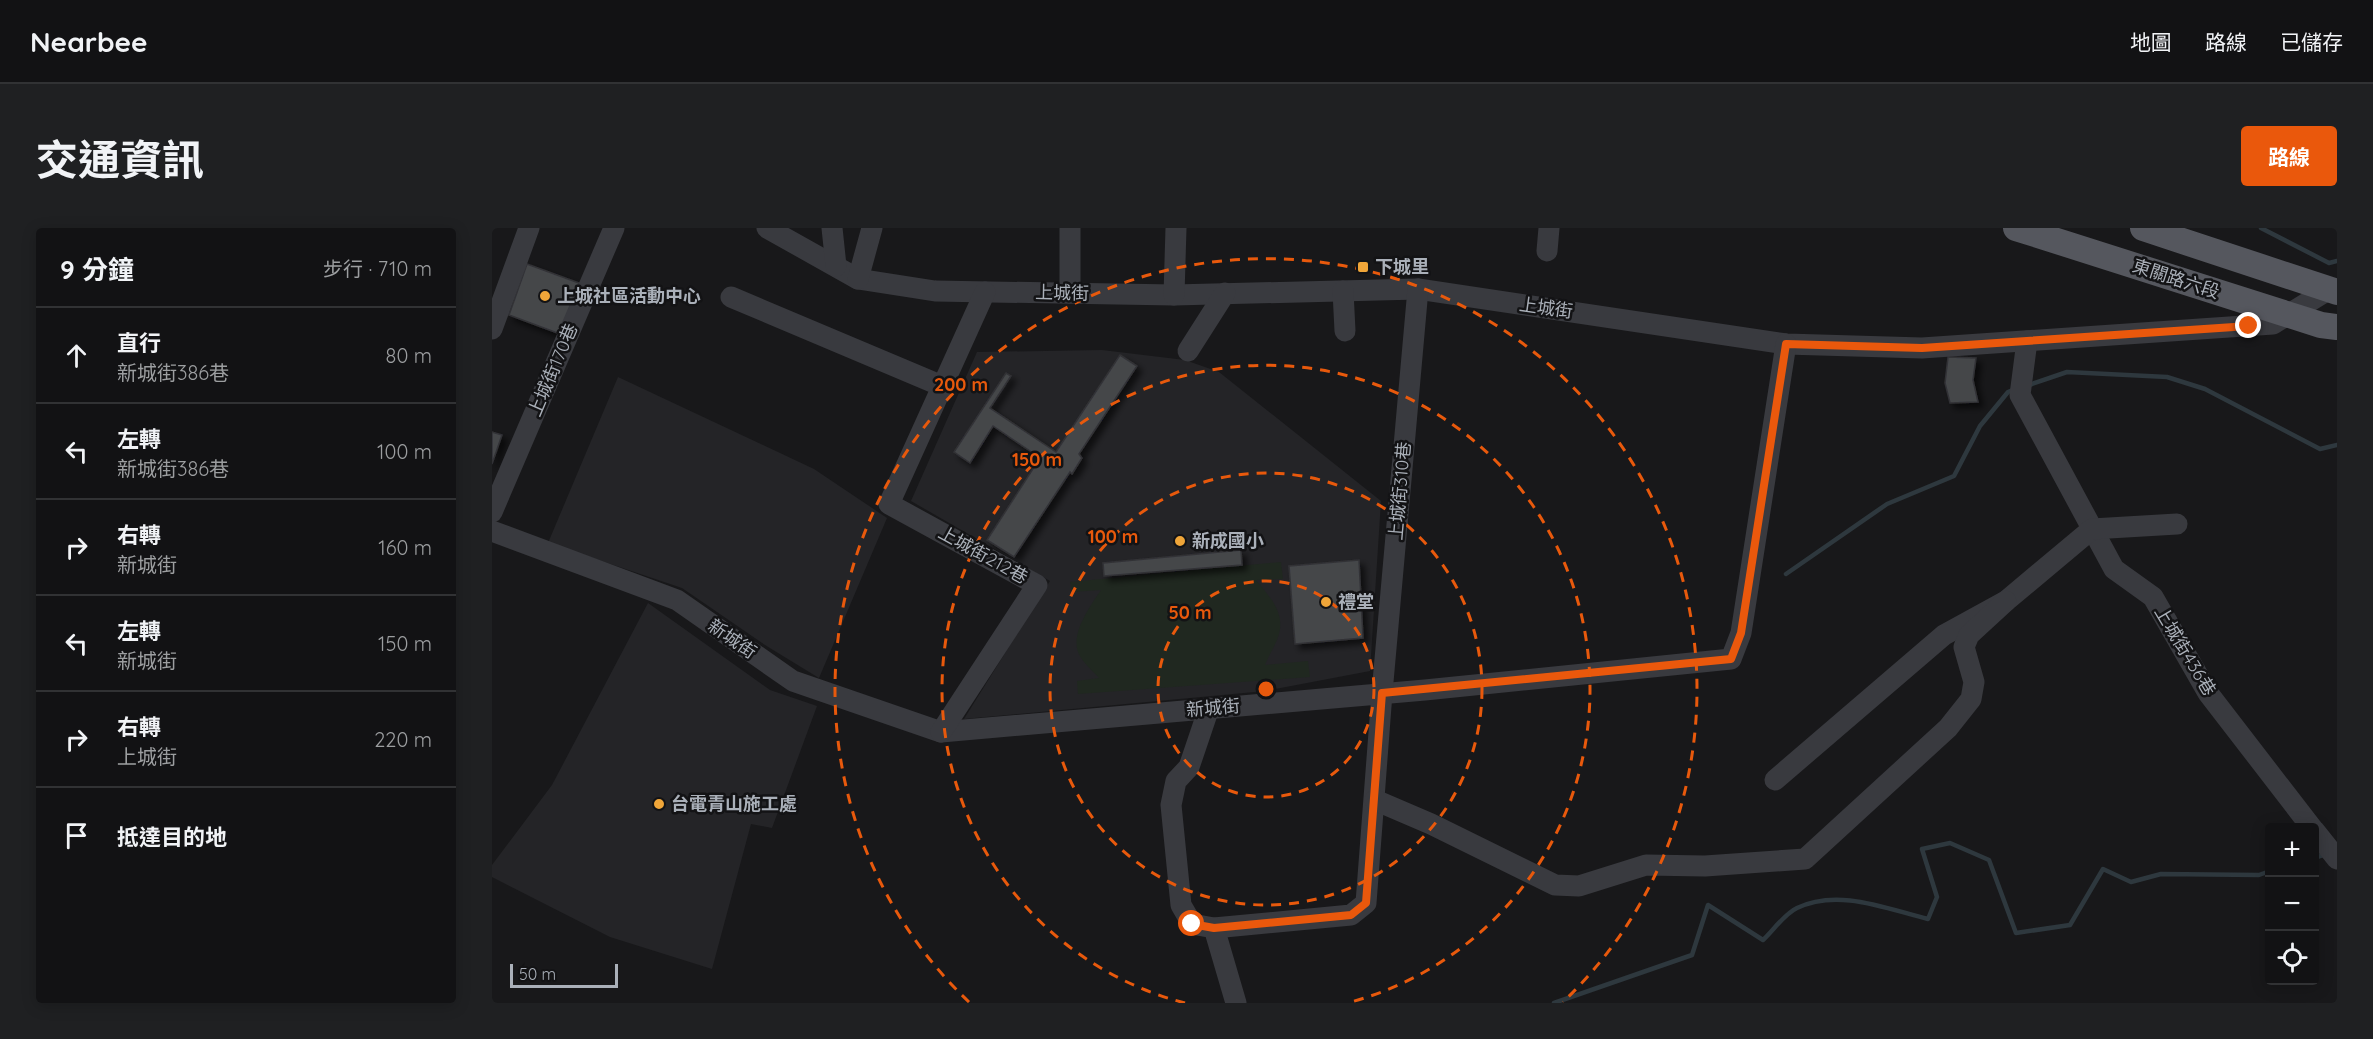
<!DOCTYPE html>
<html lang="zh-TW">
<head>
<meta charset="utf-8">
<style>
	body { margin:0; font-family:Quicksand,"Noto Sans TC",sans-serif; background:#1f2022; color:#f1f3f6 }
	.controls { position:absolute; right:18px; bottom:18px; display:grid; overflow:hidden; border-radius:6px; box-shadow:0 3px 15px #0003 }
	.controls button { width:54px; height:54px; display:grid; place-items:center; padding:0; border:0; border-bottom:2px solid #313234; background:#121214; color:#f1f3f6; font:30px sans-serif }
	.scale { position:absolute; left:18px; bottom:15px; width:108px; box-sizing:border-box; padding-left:6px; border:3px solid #aab0b9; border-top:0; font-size:16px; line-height:21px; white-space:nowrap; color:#aab0b9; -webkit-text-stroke:4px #131315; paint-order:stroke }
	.stop { position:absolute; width:18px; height:18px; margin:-14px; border:4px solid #ea580c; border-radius:50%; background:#fff }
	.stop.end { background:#ea580c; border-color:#fff; box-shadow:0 2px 6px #0008 }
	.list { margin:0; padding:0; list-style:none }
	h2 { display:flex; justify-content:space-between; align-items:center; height:78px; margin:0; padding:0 24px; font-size:26px }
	h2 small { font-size:20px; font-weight:400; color:#9c9ea0 }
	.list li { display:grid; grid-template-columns:39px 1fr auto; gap:18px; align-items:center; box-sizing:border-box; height:96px; padding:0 24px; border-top:2px solid #313234 }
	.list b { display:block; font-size:22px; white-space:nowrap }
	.list p { margin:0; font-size:20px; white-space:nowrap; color:#9c9ea0 }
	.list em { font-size:20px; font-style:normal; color:#9c9ea0 }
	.icon { flex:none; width:33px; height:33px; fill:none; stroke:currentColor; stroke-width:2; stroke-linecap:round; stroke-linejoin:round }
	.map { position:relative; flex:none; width:1845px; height:775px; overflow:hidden; border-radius:6px }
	header { display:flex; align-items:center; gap:36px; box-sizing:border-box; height:84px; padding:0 30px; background:#121214; border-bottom:2px solid #313234 }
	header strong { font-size:28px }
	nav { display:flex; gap:33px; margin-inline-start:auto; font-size:21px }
	.intro { display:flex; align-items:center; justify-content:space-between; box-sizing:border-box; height:144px; padding:0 36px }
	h1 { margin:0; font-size:42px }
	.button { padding:15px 27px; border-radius:6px; background:#ea580c; color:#fff; font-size:21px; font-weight:700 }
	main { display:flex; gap:36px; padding:0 36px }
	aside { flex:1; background:#121214; border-radius:6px; box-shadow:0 3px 15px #0003 }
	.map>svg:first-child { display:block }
</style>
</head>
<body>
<header>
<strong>Nearbee</strong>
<nav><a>地圖</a><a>路線</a><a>已儲存</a></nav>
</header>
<div class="intro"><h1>交通資訊</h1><a class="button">路線</a></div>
<main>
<aside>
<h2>9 分鐘<small>步行 · 710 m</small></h2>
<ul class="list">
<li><svg class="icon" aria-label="ahead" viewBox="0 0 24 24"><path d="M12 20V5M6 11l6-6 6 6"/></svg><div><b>直行</b><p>新城街386巷</p></div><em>80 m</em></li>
<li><svg class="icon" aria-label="left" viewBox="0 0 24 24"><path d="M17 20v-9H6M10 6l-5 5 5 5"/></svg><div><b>左轉</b><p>新城街386巷</p></div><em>100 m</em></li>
<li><svg class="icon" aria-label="right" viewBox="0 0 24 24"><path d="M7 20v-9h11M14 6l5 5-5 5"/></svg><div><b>右轉</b><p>新城街</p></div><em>160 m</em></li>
<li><svg class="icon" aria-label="left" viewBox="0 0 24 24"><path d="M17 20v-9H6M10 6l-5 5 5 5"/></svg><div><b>左轉</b><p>新城街</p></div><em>150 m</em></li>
<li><svg class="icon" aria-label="right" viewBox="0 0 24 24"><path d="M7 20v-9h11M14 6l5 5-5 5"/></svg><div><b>右轉</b><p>上城街</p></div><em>220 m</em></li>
<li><svg class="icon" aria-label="arrive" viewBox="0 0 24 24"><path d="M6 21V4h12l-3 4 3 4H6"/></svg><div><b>抵達目的地</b></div></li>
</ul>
</aside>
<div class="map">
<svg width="1845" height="775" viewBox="0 0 1845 775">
	<defs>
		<filter id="shadow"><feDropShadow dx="5" dy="5" stdDeviation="3" flood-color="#0009"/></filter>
	</defs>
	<rect width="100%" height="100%" fill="#18181a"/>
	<g fill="#242427">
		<polygon points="610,122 693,132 727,144 889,273 878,443 773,463 472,491 558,353 419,273 485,124"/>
		<polygon points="126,149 322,241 395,290 327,450 273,417 190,360 56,315"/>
		<polygon points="156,375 278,462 325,478 280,600 259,596 220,741 118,709 0,649 0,637 60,557"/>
	</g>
	<path fill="#202820" d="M 789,334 L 791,351 L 764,352 C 777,368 793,384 787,406 C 784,417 777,426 773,437 L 816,433 L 818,449 L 586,466 L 585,453 L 607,450 C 600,442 590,434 586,424 C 579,404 599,377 609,362 L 580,364 L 578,354 Z"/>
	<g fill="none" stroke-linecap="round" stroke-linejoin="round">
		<g stroke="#2e383e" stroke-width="4.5">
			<polyline points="1769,0 1837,35 1845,33"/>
			<polyline points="1537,157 1575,144 1675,149 1713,161 1828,221 1845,217"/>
			<polyline points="1294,346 1395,276 1462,248 1488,198 1516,164 1523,161"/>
			<polyline points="1822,630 1834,626"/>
			<path d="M 1062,775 L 1200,727 L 1216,677 L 1271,712 C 1281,703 1292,686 1305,680 C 1346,660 1395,681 1436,691 L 1445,669 L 1430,621 L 1458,615 L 1497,632 L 1524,705 L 1578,697 L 1611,641 L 1639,654 L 1669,646 L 1767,647 L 1778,643"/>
		</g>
	</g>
	<g fill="#44464a" stroke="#323236" stroke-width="1.5" filter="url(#shadow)">
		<polygon points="35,36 87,55 68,106 17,87"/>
		<polygon points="628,127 645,138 587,226 590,230 580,246 578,244 522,329 495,312 548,230 501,198 478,235 462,224 514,145 519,148 498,180 564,224"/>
		<polygon points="1456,129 1484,130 1481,152 1486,174 1458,175 1453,155"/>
		<polygon points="0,204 10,207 0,236"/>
		<polygon points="749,322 750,337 612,348 611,335"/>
		<polygon points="867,332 871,410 803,416 797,338"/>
	</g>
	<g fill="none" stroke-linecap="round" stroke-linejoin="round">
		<g stroke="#393a3f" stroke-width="21">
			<polyline points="275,0 366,51 443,63 682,67 926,61 1294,116 1430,120 1781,96 1836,62"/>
			<polyline points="340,0 344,38"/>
			<polyline points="578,0 578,65"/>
			<polyline points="1055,23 1057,0"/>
			<polyline points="366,51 380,0"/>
			<polyline points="851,63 853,103"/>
			<polyline points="682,67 684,0"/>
			<polyline points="239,69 450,158"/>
			<polyline points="0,101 37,0"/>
			<polyline points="1535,113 1528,167 1622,341 1661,369 1716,465 1820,600"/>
			<polyline points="696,123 733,65"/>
			<polyline points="0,284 122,0"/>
			<polyline points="0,303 185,372 301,453 449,504 933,462 1239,431 1249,405 1294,116"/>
			<polyline points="717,480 697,539 684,553 679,577 689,677 700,696 722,700 859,687 874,675 890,465 926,61"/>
			<polyline points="449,504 545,357 397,276 493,64"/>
			<polyline points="1283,552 1452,407 1514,373 1600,301 1685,296"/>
			<polyline points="883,572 939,596 1063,657 1087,658 1154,637 1213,638 1313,631 1456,500 1479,471 1482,454 1472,419 1477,407 1514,373"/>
			<polyline points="1822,602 1845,631"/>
			<polyline points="722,700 744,775"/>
		</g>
		<g stroke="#55575e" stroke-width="26">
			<polyline points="1524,0 1829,97 1845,99"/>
			<polyline points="1651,0 1845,64"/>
		</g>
	</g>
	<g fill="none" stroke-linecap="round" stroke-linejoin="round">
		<polyline stroke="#ea580c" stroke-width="8" points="700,696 722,700 859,687 874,675 890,465 1239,431 1249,405 1294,116 1430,120 1757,98"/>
	</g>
	<g fill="none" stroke="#e8590c" stroke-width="3" stroke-dasharray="10 8">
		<circle cx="774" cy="461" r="108"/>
		<circle cx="774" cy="461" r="216"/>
		<path d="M693 775A324 324 0 1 1 855 775"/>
		<path d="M477 774A431 431 0 1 1 1071 774"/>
	</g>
	<g fill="#f0a639" stroke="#131315" stroke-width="2">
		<rect x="865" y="33" width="12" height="12" rx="3"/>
		<circle cx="53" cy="68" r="6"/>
		<circle cx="688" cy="313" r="6"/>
		<circle cx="834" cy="374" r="6"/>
		<circle cx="167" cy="576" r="6"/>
	</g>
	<g text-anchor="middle" stroke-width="5" stroke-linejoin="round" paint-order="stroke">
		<g font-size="18" font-weight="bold" fill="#aab0b9" stroke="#131315" text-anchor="start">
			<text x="883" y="45">下城里</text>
			<text x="65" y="74">上城社區活動中心</text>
			<text x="700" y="319">新成國小</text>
			<text x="846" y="380">禮堂</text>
			<text x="179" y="582">台電青山施工處</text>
		</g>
		<g font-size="18" fill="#aab0b9" stroke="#131315">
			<text transform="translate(1684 51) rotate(18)" y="6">東關路六段</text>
			<text transform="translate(570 65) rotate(1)" y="6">上城街</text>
			<text transform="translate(1054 80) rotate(8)" y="6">上城街</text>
			<text transform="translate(61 142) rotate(-67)" y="6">上城街170巷</text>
			<text transform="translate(908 263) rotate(-85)" y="6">上城街310巷</text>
			<text transform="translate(491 327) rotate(29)" y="6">上城街212巷</text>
			<text transform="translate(240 411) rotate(35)" y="6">新城街</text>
			<text transform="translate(1693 423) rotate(59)" y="6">上城街436巷</text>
			<text transform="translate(721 480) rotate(-5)" y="6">新城街</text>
		</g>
	</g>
	<circle cx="774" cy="461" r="9" fill="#e8590c" stroke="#131315" stroke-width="3"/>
	<g font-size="18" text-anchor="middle" font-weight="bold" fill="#e8590c" stroke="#131315" stroke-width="5" stroke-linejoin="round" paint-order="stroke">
		<text x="469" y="163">200 m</text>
		<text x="545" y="238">150 m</text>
		<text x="621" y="315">100 m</text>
		<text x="698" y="391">50 m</text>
	</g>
</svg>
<div class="controls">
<button>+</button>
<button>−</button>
<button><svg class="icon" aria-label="locate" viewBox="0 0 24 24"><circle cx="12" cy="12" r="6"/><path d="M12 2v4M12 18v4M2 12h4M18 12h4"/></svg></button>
</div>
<div class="scale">50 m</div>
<div class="stop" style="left:700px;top:696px"></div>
<div class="stop end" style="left:1757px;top:98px"></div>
</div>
</main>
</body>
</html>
